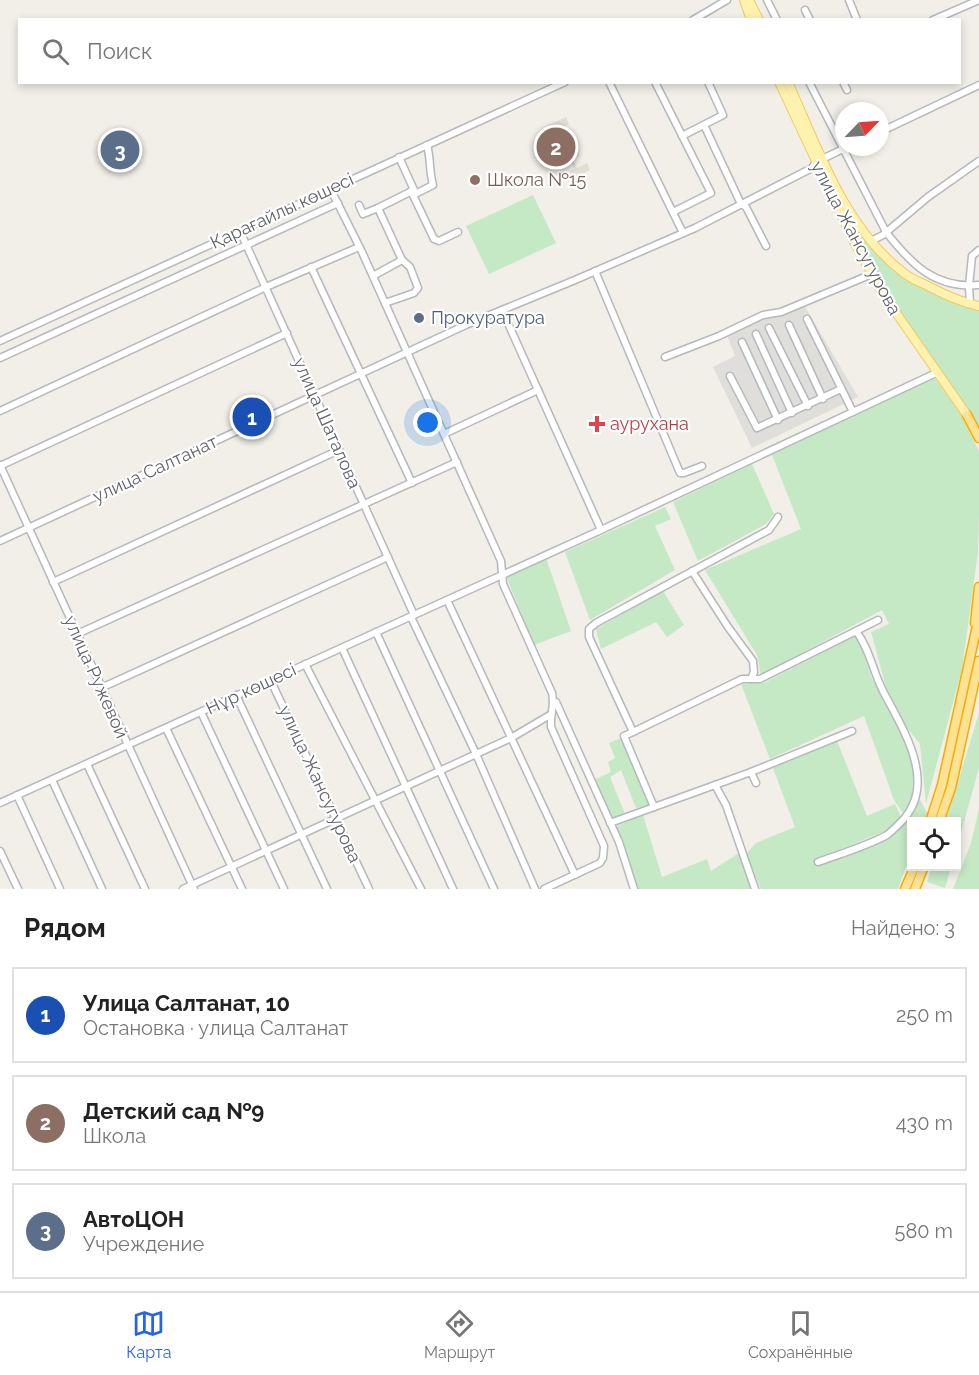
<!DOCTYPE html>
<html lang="ru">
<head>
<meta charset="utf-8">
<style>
	body { margin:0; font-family:Raleway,sans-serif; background:#f2f2f2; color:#222 }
	.controls { position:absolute; right:18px; bottom:18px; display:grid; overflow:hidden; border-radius:0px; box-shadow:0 3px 9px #0003 }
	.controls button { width:54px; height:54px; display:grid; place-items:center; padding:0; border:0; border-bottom:2px solid #e0e0e0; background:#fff; color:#222; font:30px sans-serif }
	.compass { position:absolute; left:835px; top:102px; width:54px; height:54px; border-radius:50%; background:#fff; box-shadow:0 3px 9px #0003; rotate:65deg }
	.you { position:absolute; left:428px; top:423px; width:21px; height:21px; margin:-15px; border:4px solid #fff; border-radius:50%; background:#1a73e8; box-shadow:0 0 0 9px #1a73e833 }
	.badge { display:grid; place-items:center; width:39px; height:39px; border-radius:50%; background:#2563eb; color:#fff; font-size:20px; font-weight:700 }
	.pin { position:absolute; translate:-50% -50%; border:3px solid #fff; box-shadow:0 2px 6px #0006 }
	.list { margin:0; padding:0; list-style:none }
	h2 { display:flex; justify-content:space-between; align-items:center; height:78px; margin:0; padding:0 24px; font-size:26px }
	h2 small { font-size:20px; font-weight:400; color:#767676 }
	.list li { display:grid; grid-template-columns:39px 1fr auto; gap:18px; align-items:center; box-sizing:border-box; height:96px; margin:0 12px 12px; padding:0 12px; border:2px solid #e0e0e0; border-radius:0px }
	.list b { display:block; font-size:22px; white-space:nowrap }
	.list p { margin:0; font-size:20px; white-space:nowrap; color:#767676 }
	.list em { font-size:20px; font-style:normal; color:#767676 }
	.icon { flex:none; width:33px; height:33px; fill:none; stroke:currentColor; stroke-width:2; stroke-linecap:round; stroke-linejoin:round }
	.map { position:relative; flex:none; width:979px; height:889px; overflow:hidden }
	.search { position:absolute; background:#fff; box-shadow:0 3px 9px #0003; left:18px; right:18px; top:18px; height:66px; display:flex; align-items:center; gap:15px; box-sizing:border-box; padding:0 21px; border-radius:0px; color:#767676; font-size:22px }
	.sheet { height:402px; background:#fff }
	nav { display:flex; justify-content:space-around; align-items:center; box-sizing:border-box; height:84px; border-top:2px solid #e0e0e0; background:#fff; font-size:16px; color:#767676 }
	nav a { display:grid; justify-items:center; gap:3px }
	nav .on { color:#2563eb }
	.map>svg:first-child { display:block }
</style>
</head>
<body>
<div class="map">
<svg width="979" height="889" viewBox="0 0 979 889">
	<rect width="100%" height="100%" fill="#f1efe8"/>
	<polygon fill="#e0deda" points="804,305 858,397 752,448 713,367 735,356 727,335 761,318"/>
	<polygon fill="#e1ded6" points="566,117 569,124 560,129 563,137 570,134 573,141 566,144 570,152 577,149 580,156 573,159 577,168 587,163 590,170 567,181 564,174 574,169 570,161 561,165 558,158 567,154 563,146 554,149 551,143 560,139 556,131 546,135 542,128"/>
	<g fill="#c5e8c5">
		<polygon points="533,195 556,243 489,274 466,226"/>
		<polygon points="866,235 905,274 979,306 979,430 936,373 854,242"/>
		<polygon points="935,378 960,413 979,451 979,515 978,552 962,669 926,804 920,744 892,709 871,632 889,624 882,610 761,675 757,655 705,570 801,529 772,455"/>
		<polygon points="752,464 774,514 766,524 698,561 673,502"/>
		<polygon points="665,507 671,519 655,526 675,570 590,620 565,552"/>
		<polygon points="546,558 571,631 534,645 506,576"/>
		<polygon points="663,591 684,625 667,637 656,622 601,649 596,629"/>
		<polygon points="855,636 860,642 872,679 906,740 914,760 912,800 903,813 894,800 864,716 770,759 741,684 764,683"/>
		<polygon points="979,713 979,768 957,847 956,822 946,821"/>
		<polygon points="621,738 651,805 636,808 621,770 610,777 625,814 612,819 594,780 611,772 608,762 615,758 609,743"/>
		<polygon points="837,741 867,816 895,804 901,817 887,830 815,860 818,866 891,836 915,810 919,798 927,813 924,821 912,822 911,853 898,889 761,889 746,854 756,843 795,827 773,768"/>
		<polygon points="979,809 979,889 953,889 971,843"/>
		<polygon points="643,815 662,877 707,859 711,871 739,853 753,889 638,889 617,826"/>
		<polygon points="932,867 951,867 945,888 927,882"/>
	</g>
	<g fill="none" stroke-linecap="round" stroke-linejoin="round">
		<g stroke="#b5b8bc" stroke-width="9">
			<g id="minor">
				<polyline points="767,0 777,20"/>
				<polyline points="849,0 857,20"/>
				<polyline points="805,10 810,20"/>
				<polyline points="693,20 727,0"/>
				<polyline points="933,20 979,0"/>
				<polyline points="609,82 683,233"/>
				<polyline points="655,82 711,193 673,212"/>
				<path d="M 809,82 L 886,232 C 911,264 935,289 979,285"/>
				<polyline points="843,82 847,90"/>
				<polyline points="704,125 741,204 746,207 766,246"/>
				<polyline points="880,132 979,85"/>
				<polyline points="682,136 723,115 708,82"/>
				<path d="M 331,190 L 362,252 L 501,561 L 503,584 L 552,693 C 555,706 550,714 551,727 L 604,846 L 603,858 L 600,863 L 544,889"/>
				<polyline points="411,191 434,239 439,241 458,232"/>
				<path d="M 413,195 L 433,185 C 429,171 431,159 427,145"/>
				<polyline points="359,205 363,214 378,208"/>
				<polyline points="240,231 414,615"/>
				<polyline points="871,241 883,235 928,197 979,161"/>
				<polyline points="311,267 412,483"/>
				<polyline points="595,271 680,473 684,473 702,466"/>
				<polyline points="373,276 402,260 378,208 414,190 399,157"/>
				<polyline points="385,303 414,293 418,288 410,267 402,260"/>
				<polyline points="970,304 969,286 972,256 979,250"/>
				<polyline points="502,310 601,530"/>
				<polyline points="807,319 853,412"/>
				<polyline points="789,325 823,399"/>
				<polyline points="769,328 808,406"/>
				<polyline points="756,334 792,413"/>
				<polyline points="0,341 565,82"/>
				<polyline points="742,342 778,420"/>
				<polyline points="665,357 719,336 763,315 781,312 872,274"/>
				<polyline points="0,358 338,203"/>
				<polyline points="730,376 757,428 841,389"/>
				<polyline points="0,411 266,287 359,247"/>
				<polyline points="444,434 538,390"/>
				<polyline points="0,465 194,889"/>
				<polyline points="0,466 287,333"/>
				<polyline points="0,541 468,324 575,280 695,228 812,168 816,162 847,147"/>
				<polyline points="692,571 728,627 753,661 754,672 751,679"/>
				<polyline points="53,582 339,450"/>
				<polyline points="447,600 575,875"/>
				<polyline points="411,617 476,754 535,889"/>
				<polyline points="376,632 494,889"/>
				<polyline points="77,634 457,462"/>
				<polyline points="342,648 453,889"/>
				<polyline points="305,664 421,889"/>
				<polyline points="270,679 369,889"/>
				<polyline points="101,688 388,557"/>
				<polyline points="236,695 327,889"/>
				<polyline points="556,702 619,842 634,889"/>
				<polyline points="201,712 284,889"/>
				<polyline points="166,728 242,889"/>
				<polyline points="633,732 742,679 760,679 878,620"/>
				<polyline points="87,764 145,889"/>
				<polyline points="751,772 852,731"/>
				<polyline points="52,780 102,889"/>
				<polyline points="715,785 726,805 755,889"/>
				<polyline points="17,795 60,889"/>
				<polyline points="0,803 601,530 936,373"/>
				<polyline points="654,807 624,736 633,732 589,637 589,629 596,623 769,530 778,517"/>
				<polyline points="610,823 751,772 756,783"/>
				<polyline points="0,851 18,889"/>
				<path d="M 818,862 C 840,854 867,846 887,835 C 891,832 896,827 900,823 C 939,785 904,731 884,693 C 873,673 870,649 856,631"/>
				<polyline points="183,889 511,738 550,715"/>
			</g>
		</g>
		<g stroke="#f2c960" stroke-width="10">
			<g id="major">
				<polyline points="744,0 751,20"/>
				<polyline points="749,0 759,20"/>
				<polyline points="779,82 854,242 883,294 967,415"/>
				<path d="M 788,82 C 818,148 844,228 904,273 C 911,279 920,282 928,286 C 945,295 960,302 979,306"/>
			</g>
		</g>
		<g stroke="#f9ab00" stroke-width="11">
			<g id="highway">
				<polyline points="967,415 979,438"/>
				<polyline points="975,623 979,587"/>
				<polyline points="930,822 942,785 979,617"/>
				<polyline points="939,822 951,788 979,661"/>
				<polyline points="905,889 915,866"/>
				<polyline points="915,889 924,866"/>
			</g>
		</g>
		<use href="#minor" stroke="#fff" stroke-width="6"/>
		<use href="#major" stroke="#fff2af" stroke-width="8"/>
		<use href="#highway" stroke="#fde293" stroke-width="8"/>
	</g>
	<circle fill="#8d6e63" stroke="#fff" stroke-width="2" cx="475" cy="180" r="6"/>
	<circle fill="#5c6f8a" stroke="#fff" stroke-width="2" cx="419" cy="318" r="6"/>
	<path fill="#e0444e" stroke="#fff" stroke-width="2" d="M594 415h6v6h6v6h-6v6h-6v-6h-6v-6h6z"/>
	<g text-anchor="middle" stroke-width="4.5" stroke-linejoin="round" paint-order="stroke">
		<g font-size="18" fill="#785e54" stroke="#fff" text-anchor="start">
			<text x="487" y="186">Школа №15</text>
		</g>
		<g font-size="18" fill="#5f6368" stroke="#fff">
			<text transform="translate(282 211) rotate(-25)" y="6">Қарағайлы көшесі</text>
			<text transform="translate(856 238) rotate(62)" y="6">улица Жансугурова</text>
			<text transform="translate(327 423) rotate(66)" y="6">улица Шаталова</text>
			<text transform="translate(155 469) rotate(-25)" y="6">улица Салтанат</text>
			<text transform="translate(96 677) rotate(66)" y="6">улица Ружевой</text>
			<text transform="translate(251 689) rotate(-25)" y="6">Нұр көшесі</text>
			<text transform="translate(320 784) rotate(65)" y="6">улица Жансугурова</text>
		</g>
		<g font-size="18" fill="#4e5e75" stroke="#fff" text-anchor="start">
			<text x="431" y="324">Прокуратура</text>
		</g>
		<g font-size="18" fill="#be3a42" stroke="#fff" text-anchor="start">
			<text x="610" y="430">аурухана</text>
		</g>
	</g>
</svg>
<div class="controls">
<button><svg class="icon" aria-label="locate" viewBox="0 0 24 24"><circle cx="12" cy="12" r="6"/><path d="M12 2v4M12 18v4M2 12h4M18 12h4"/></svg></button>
</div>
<svg class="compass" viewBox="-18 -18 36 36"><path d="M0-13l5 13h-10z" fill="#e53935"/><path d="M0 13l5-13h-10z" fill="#767676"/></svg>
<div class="you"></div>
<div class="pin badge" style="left:252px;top:417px;background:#1a4fb4">1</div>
<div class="pin badge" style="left:556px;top:147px;background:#8d6e63">2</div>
<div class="pin badge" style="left:120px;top:150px;background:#5c6f8a">3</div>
<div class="search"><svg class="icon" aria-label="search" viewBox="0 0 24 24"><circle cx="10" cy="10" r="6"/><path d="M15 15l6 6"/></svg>Поиск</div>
</div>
<section class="sheet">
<h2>Рядом<small>Найдено: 3</small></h2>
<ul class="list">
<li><span class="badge" style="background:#1a4fb4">1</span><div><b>Улица Салтанат, 10</b><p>Остановка · улица Салтанат</p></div><em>250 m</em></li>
<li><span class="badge" style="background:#8d6e63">2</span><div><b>Детский сад №9</b><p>Школа</p></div><em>430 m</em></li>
<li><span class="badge" style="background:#5c6f8a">3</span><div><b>АвтоЦОН</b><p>Учреждение</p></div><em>580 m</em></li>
</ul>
</section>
<nav>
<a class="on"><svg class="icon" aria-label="map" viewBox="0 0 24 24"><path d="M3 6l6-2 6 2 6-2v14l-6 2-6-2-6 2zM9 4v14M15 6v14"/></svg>Карта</a>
<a><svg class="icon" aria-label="directions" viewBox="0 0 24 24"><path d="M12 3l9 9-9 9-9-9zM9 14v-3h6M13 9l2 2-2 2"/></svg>Маршрут</a>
<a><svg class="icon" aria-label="saved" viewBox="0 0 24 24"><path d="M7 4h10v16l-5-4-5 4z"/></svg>Сохранённые</a>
</nav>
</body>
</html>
